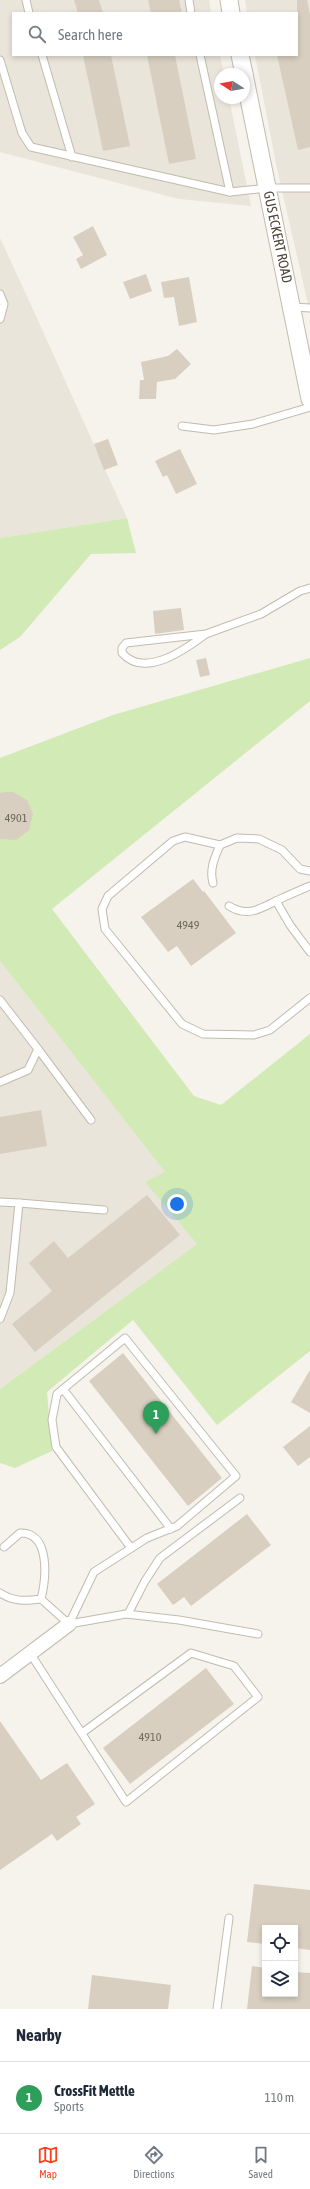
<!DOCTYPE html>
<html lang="en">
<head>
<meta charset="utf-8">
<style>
	body { margin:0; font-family:"Asap Condensed",sans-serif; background:#f2f2f3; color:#1f2937 }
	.controls { position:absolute; right:12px; bottom:12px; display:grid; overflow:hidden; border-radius:0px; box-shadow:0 2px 6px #0003 }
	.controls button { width:36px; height:36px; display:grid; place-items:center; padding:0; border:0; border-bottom:1px solid #e0e1e3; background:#fff; color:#1f2937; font:20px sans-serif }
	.compass { position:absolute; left:214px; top:68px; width:36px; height:36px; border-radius:50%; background:#fff; box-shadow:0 2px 6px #0003; rotate:281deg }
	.you { position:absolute; left:177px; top:1204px; width:14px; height:14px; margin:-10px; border:3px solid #fff; border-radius:50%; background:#1a73e8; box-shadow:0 0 0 6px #1a73e833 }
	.badge { display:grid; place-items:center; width:26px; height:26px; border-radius:50%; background:#fc3f1d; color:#fff; font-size:13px; font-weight:700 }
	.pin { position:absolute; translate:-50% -33px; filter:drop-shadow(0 1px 2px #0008) }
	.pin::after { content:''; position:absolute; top:21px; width:14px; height:12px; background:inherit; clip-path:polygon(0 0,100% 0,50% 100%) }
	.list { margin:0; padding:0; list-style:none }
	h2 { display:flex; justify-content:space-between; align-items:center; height:52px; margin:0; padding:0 16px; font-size:17px }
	h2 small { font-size:13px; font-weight:400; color:#747a83 }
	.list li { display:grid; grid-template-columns:26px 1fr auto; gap:12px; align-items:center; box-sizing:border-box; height:72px; padding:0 16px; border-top:1px solid #e0e1e3 }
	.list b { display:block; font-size:15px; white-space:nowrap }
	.list p { margin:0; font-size:13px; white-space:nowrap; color:#747a83 }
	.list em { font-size:13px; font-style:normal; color:#747a83 }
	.icon { flex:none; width:22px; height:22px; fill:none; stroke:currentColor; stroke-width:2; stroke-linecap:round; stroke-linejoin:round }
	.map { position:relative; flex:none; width:310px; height:2009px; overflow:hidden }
	.search { position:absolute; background:#fff; box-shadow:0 2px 6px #0003; left:12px; right:12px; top:12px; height:44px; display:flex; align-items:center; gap:10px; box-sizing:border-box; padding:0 14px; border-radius:0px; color:#747a83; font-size:15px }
	.sheet { height:124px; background:#fff }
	nav { display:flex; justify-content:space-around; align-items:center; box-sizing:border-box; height:56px; border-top:1px solid #e0e1e3; background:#fff; font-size:11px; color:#747a83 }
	nav a { display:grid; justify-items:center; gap:2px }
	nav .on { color:#fc3f1d }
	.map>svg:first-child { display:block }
</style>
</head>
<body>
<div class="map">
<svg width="310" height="2009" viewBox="0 0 310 2009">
	<rect width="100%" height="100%" fill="#f6f3ec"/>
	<g fill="#eae5da">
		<polygon points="0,0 209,0 211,13 13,13 13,55 220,55 224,74 220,74 220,98 229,98 251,206 179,199 0,152"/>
		<polygon points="245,0 310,0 310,313 276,164 255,55 297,55 297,13 247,13"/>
		<polygon points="0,238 36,316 127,518 0,538"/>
		<polygon points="0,961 166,1173 197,1244 0,1389"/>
	</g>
	<g fill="#d2eab5">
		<polygon points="127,518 136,553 91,554 20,637 0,650 0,538"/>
		<polygon points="310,658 310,701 52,909 194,1096 221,1105 310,1034 310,1351 217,1425 133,1320 47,1392 52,1451 15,1468 0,1463 0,1389 197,1244 145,1182 165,1172 0,961 0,758 113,715"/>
	</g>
	<g fill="#d8cfc1">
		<polygon points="74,0 99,0 103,13 78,13"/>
		<polygon points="148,0 179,0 182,13 151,13"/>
		<polygon points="297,0 307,0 310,15 310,147 298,150 277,55 297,55"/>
		<polygon points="83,55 111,55 130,146 103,151"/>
		<polygon points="147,55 175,55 196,159 169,164"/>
		<polygon points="93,226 107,255 81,269 76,259 83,255 73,237"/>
		<polygon points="146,274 152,291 130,299 123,282"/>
		<polygon points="189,277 197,322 179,326 174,297 164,298 161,282"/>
		<polygon points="177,349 191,364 175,379 157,382 156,399 139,399 140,380 144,380 141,362 168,356"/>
		<polygon points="108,439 118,465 104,470 94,444"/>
		<polygon points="180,449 197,484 176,494 167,475 163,477 155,461"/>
		<polygon points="181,608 184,630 155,634 153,611"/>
		<polygon points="206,658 210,675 200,677 196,660"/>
		<polygon points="5,792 13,792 27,800 33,814 29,830 16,840 0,839 0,793"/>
		<polygon points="193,879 203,892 204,891 236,933 191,966 177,946 168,952 141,917"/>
		<polygon points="41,1110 47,1146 0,1154 0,1117"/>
		<polygon points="147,1195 180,1235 35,1352 12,1324 52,1291 29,1263 54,1241 68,1258"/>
		<polygon points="123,1353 222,1478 188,1506 89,1381"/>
		<polygon points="310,1370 310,1413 291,1402"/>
		<polygon points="310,1426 310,1457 298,1466 283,1447"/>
		<polygon points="247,1514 271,1545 191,1606 184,1597 173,1605 157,1584"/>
		<polygon points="206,1668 234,1704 130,1784 103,1748"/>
		<polygon points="0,1721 41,1780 67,1763 95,1804 76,1817 81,1824 57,1841 52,1834 0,1870"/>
		<polygon points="254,1884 310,1890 310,1950 295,1948 295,1928 265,1928 265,1944 247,1942"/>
		<polygon points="252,1966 265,1968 265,1994 295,1994 295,1972 310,1973 310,2009 247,2009"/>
		<polygon points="92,1975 171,1985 168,2009 88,2009"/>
	</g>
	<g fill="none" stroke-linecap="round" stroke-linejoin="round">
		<g stroke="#c2bbae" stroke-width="9">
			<g id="service">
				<polyline points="26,0 29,13"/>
				<polyline points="189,0 191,13"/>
				<polyline points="42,55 72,157"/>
				<polyline points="200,55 230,192"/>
				<polyline points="0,60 22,133 31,147 230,192 267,188 310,188"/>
				<polyline points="0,294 4,304 0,319"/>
				<polyline points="293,307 310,308"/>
				<polyline points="182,426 214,430 253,424 310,407"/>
				<path d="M 206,634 C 186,649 145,679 122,653 L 122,648 L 126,643 L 206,634 L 261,614 L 300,591 L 310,588"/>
				<polyline points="310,871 300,869 282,850 259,839 237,838 220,845 185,837 173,841 108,896 102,909 105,929 182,1024 203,1034 254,1035 270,1030 310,998"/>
				<path d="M 213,883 C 209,869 215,857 220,845"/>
				<polyline points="276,901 290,925 310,952"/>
				<path d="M 229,906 C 248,918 261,908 278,900 C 289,895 300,890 310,886"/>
				<polyline points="0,1000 38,1049 28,1070 0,1082"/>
				<polyline points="38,1049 91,1120"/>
				<polyline points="0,1202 19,1203 10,1293 0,1319"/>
				<polyline points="19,1203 104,1210"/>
				<polyline points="63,1389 171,1529"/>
				<path d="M 0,1593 C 14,1602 26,1601 41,1599 C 46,1579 51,1532 20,1533 L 4,1547"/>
				<polyline points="41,1599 69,1624"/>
				<polyline points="128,1614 145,1581 160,1558 240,1498"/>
				<polyline points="69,1624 94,1572 147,1538 177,1526 236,1476 125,1338 57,1394 52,1420 56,1447 131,1548"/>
				<polyline points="69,1624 126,1614 179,1620 258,1634"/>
				<polyline points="30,1653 126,1802 258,1697 234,1666 191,1653 82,1733"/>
				<polyline points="217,2009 229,1918"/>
			</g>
		</g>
		<g stroke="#c2bbae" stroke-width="16">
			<polyline id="minor" points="0,1676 69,1624"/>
		</g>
		<g stroke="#c2bbae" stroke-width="19">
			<g id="tertiary">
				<polyline points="229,0 231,13"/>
				<polyline points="240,55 244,74"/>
				<polyline points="244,74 310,399"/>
			</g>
		</g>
		<use href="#service" stroke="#fff" stroke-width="7"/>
		<use href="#minor" stroke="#fff" stroke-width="14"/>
		<use href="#tertiary" stroke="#fff" stroke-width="17"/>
	</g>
	<g text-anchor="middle" stroke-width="3" stroke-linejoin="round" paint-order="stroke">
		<g font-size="12" fill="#6e675b">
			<text x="16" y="822">4901</text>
			<text x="188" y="929">4949</text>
			<text x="150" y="1741">4910</text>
		</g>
		<g font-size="14" fill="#4b4439" stroke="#fff">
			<text transform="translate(278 237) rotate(78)" y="5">GUS ECKERT ROAD</text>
		</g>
	</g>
</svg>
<div class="controls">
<button><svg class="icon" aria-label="locate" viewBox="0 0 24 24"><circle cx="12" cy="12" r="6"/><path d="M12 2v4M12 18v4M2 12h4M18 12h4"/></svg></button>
<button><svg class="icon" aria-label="layers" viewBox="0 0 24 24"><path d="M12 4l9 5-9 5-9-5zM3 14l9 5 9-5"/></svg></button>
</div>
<svg class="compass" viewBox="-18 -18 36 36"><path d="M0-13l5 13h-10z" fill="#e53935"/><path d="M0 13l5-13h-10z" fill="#747a83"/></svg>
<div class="you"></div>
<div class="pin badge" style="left:156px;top:1434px;background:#2e9e5b">1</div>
<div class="search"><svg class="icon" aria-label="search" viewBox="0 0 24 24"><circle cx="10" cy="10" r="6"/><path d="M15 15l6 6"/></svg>Search here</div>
</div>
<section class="sheet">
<h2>Nearby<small></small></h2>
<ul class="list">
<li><span class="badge" style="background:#2e9e5b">1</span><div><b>CrossFit Mettle</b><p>Sports</p></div><em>110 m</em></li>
</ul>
</section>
<nav>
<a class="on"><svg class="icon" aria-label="map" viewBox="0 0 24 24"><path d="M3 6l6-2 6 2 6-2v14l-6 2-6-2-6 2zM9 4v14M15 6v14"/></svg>Map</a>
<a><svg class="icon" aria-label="directions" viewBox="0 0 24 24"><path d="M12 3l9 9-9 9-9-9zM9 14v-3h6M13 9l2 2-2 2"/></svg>Directions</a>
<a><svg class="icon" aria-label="saved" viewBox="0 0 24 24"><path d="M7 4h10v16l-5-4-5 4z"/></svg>Saved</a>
</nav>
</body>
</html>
